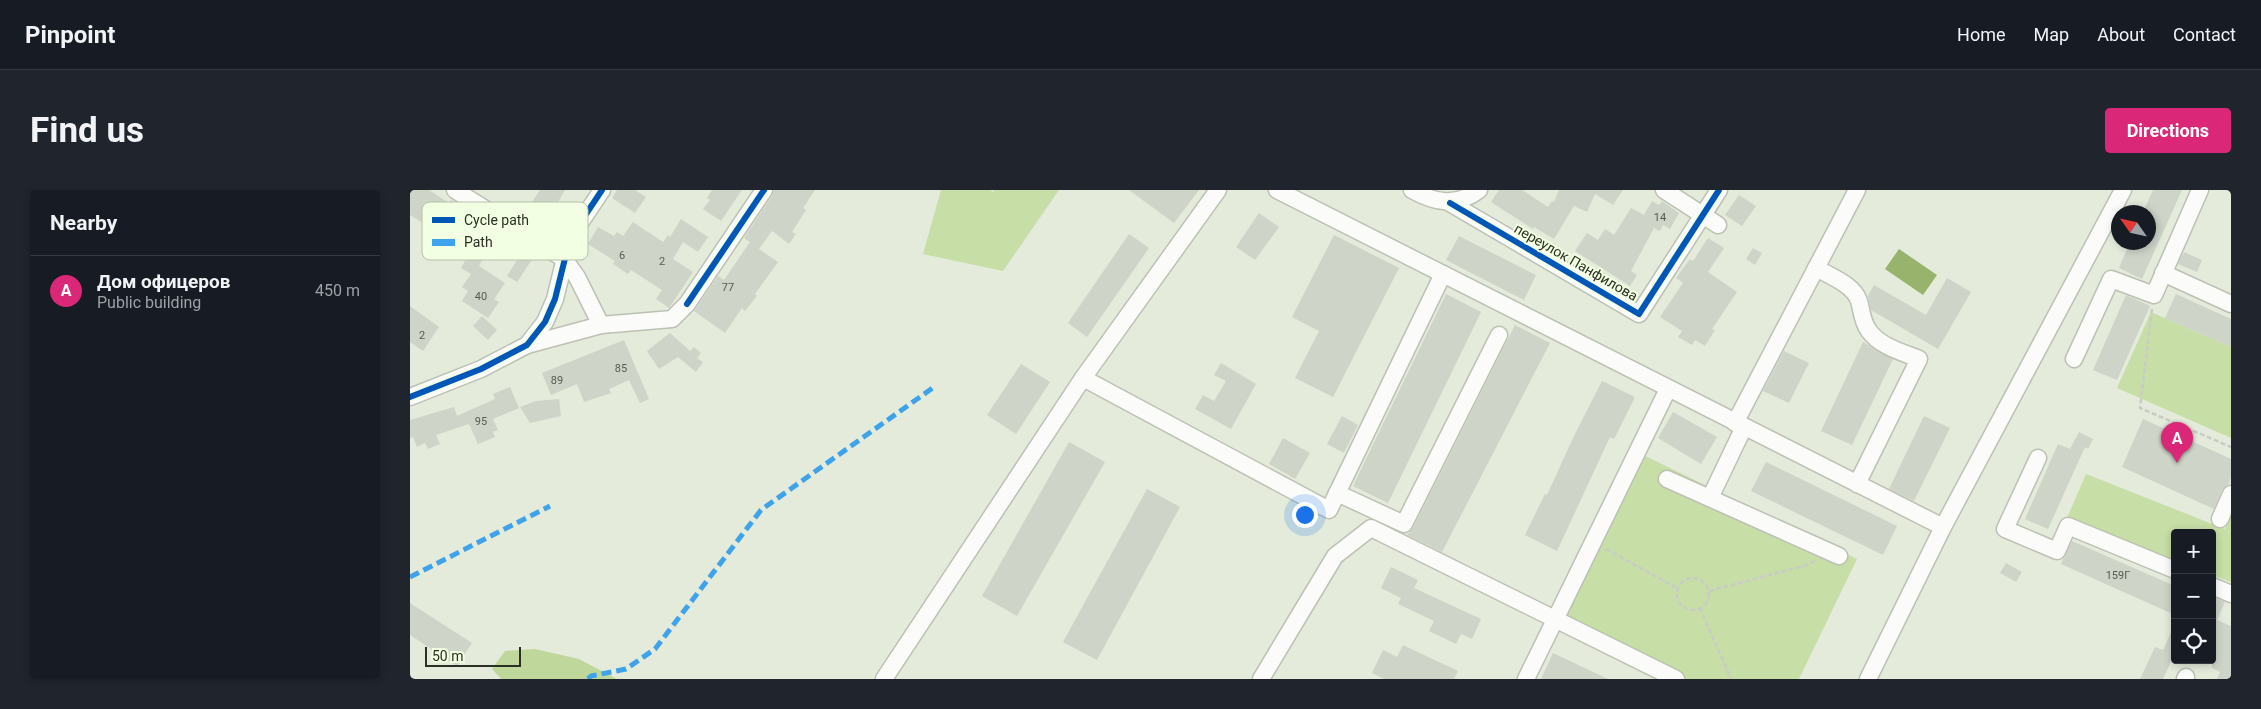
<!DOCTYPE html>
<html lang="en">
<head>
<meta charset="utf-8">
<style>
	body { margin:0; font-family:Roboto,sans-serif; background:#20242c; color:#f1f3f6 }
	.controls { position:absolute; right:15px; bottom:15px; display:grid; overflow:hidden; border-radius:5px; box-shadow:0 2px 8px #0003 }
	.controls button { width:45px; height:45px; display:grid; place-items:center; padding:0; border:0; border-bottom:1px solid #363941; background:#171b24; color:#f1f3f6; font:25px sans-serif }
	.compass { position:absolute; left:1701px; top:15px; width:45px; height:45px; border-radius:50%; background:#171b24; box-shadow:0 2px 8px #0003; rotate:304deg }
	.scale { position:absolute; left:15px; bottom:12px; width:96px; box-sizing:border-box; padding-left:5px; border:2px solid #2b3025; border-top:0; font-size:14px; line-height:18px; white-space:nowrap; color:#2b3025; -webkit-text-stroke:4px #f2ffe2; paint-order:stroke }
	.you { position:absolute; left:894px; top:324px; width:18px; height:18px; margin:-12px; border:4px solid #fff; border-radius:50%; background:#1a73e8; box-shadow:0 0 0 8px #1a73e833 }
	.badge { display:grid; place-items:center; width:32px; height:32px; border-radius:50%; background:#db2777; color:#fff; font-size:16px; font-weight:700 }
	.pin { position:absolute; translate:-50% -41px; filter:drop-shadow(0 1px 2px #0008) }
	.pin::after { content:''; position:absolute; top:26px; width:18px; height:15px; background:inherit; clip-path:polygon(0 0,100% 0,50% 100%) }
	.list { margin:0; padding:0; list-style:none }
	h2 { display:flex; justify-content:space-between; align-items:center; height:65px; margin:0; padding:0 20px; font-size:21px }
	h2 small { font-size:16px; font-weight:400; color:#9ea1a6 }
	.list li { display:grid; grid-template-columns:32px 1fr auto; gap:15px; align-items:center; box-sizing:border-box; height:70px; padding:0 20px; border-top:1px solid #363941 }
	.list b { display:block; font-size:19px; white-space:nowrap }
	.list p { margin:0; font-size:16px; white-space:nowrap; color:#9ea1a6 }
	.list em { font-size:16px; font-style:normal; color:#9ea1a6 }
	.icon { flex:none; width:28px; height:28px; fill:none; stroke:currentColor; stroke-width:2; stroke-linecap:round; stroke-linejoin:round }
	.map { position:relative; flex:none; width:1821px; height:489px; overflow:hidden; border-radius:5px }
	header { display:flex; align-items:center; gap:30px; box-sizing:border-box; height:70px; padding:0 25px; background:#171b24; border-bottom:1px solid #363941 }
	header strong { font-size:24px }
	nav { display:flex; gap:28px; margin-inline-start:auto; font-size:18px }
	.intro { display:flex; align-items:center; justify-content:space-between; box-sizing:border-box; height:120px; padding:0 30px }
	h1 { margin:0; font-size:35px }
	.button { padding:12px 22px; border-radius:5px; background:#db2777; color:#fff; font-size:18px; font-weight:700 }
	main { display:flex; gap:30px; padding:0 30px }
	aside { flex:1; background:#171b24; border-radius:5px; box-shadow:0 2px 8px #0003 }
	.map>svg:first-child { display:block }
</style>
</head>
<body>
<header>
<strong>Pinpoint</strong>
<nav><a>Home</a><a>Map</a><a>About</a><a>Contact</a></nav>
</header>
<div class="intro"><h1>Find us</h1><a class="button">Directions</a></div>
<main>
<aside>
<h2>Nearby<small></small></h2>
<ul class="list">
<li><span class="badge">A</span><div><b>Дом офицеров</b><p>Public building</p></div><em>450 m</em></li>
</ul>
</aside>
<div class="map">
<svg width="1821" height="489" viewBox="0 0 1821 489">
	<rect width="100%" height="100%" fill="#e4ebdb"/>
	<g fill="#c7dea6">
		<polygon points="531,0 581,0 582,2 585,0 649,0 593,81 513,64"/>
		<polygon points="1741,122 1821,157 1821,248 1707,198"/>
		<polygon points="1227,262 1447,369 1389,489 1266,489 1146,429"/>
		<polygon points="1676,284 1815,339 1821,326 1821,392 1802,385 1802,343 1765,343 1765,370 1657,328"/>
	</g>
	<polygon fill="#c0d79c" points="125,459 169,469 207,489 91,489 82,479 95,461"/>
	<polygon fill="#98b36c" points="1489,59 1527,85 1513,105 1475,79"/>
	<g fill="#ced4c7">
		<polygon points="0,0 19,0 39,13 41,10 56,19 54,23 75,36 63,56 76,63 69,76 95,93 84,109 89,112 78,128 52,111 58,101 52,97 61,84 51,78 57,67 20,44 23,39 0,25"/>
		<polygon points="130,0 155,0 137,31 118,18"/>
		<polygon points="207,0 225,0 236,7 225,23 202,8"/>
		<polygon points="302,0 332,0 311,31 293,19 300,10 297,8"/>
		<polygon points="364,0 405,0 393,18 396,20 382,42 386,44 379,54 362,41 349,59 368,72 345,104 347,106 335,121 332,118 315,143 284,121 308,86 314,90 340,52 334,48 362,6"/>
		<polygon points="719,0 789,0 764,33"/>
		<polygon points="1089,0 1112,0 1138,17 1142,11 1144,12 1149,0 1213,0 1203,15 1185,4 1177,22 1164,16 1144,49 1124,37 1123,39 1081,12"/>
		<polygon points="1743,0 1772,0 1732,89 1709,78 1720,52 1738,52 1738,22 1733,22"/>
		<polygon points="1329,5 1346,16 1332,36 1315,25"/>
		<polygon points="1242,11 1249,15 1252,11 1269,23 1260,39 1253,35 1250,41 1244,38 1221,81 1227,85 1220,96 1165,61 1177,43 1188,50 1195,39 1204,45 1221,18 1234,25"/>
		<polygon points="849,23 869,37 845,70 826,57"/>
		<polygon points="271,29 298,47 288,62 273,52 263,69 283,82 259,118 246,109 252,100 221,80 218,84 203,74 205,71 178,54 188,37 204,46 207,42 213,46 223,32 253,52 258,45 260,47"/>
		<polygon points="719,44 739,58 677,147 658,133"/>
		<polygon points="924,45 989,78 923,207 885,188 909,141 882,127"/>
		<polygon points="1049,46 1126,85 1114,110 1036,70"/>
		<polygon points="1298,48 1314,58 1298,82 1327,102 1302,139 1305,140 1295,156 1285,150 1282,155 1268,147 1272,141 1250,127 1273,93 1266,88 1280,69 1283,71"/>
		<polygon points="1343,58 1352,63 1345,75 1336,69"/>
		<polygon points="112,62 123,68 107,92 97,86"/>
		<polygon points="1774,62 1792,70 1787,82 1768,74"/>
		<polygon points="1537,88 1561,102 1528,159 1461,120 1458,106 1464,95 1516,125"/>
		<polygon points="1036,104 1071,122 978,313 943,296"/>
		<polygon points="1766,104 1821,129 1821,157 1755,128"/>
		<polygon points="1716,105 1740,116 1707,190 1683,180"/>
		<polygon points="0,116 29,137 13,161 0,152"/>
		<polygon points="72,126 87,140 78,150 63,136"/>
		<polygon points="1105,135 1140,153 1032,362 997,345 1003,338"/>
		<polygon points="260,143 280,161 284,157 291,163 287,168 293,172 286,182 268,167 249,179 237,161"/>
		<polygon points="214,150 239,209 230,213 219,190 199,199 201,203 174,212 167,194 141,205 132,183"/>
		<polygon points="1453,152 1483,169 1442,255 1411,241"/>
		<polygon points="1374,161 1399,173 1379,213 1353,201"/>
		<polygon points="811,173 846,194 821,239 785,219 793,205 804,211 816,191 804,185"/>
		<polygon points="611,174 640,192 606,244 577,225"/>
		<polygon points="1192,191 1225,207 1204,249 1200,247 1147,361 1115,345 1135,304 1137,305 1164,246"/>
		<polygon points="100,197 109,218 83,229 88,240 83,242 85,247 68,254 59,234 26,245 30,254 18,259 15,253 7,257 3,247 0,248 0,230 44,217 47,226 85,209 83,204"/>
		<polygon points="149,209 151,226 120,233 110,217 126,211"/>
		<polygon points="1263,222 1307,247 1291,274 1248,248"/>
		<polygon points="932,226 948,235 934,263 917,254"/>
		<polygon points="1514,226 1540,238 1504,311 1479,299"/>
		<polygon points="1733,229 1821,269 1821,288 1818,295 1812,300 1804,319 1712,277"/>
		<polygon points="1669,242 1683,249 1678,259 1675,257 1638,339 1615,329 1648,254 1660,259"/>
		<polygon points="873,248 900,263 885,289 859,274"/>
		<polygon points="659,252 695,272 607,426 572,406"/>
		<polygon points="1356,272 1487,336 1473,365 1341,301"/>
		<polygon points="737,299 770,317 687,470 653,452"/>
		<polygon points="1662,351 1765,396 1765,425 1651,374"/>
		<polygon points="1596,373 1612,382 1606,392 1590,383"/>
		<polygon points="981,377 1008,390 1004,398 1071,429 1062,449 1051,444 1046,454 1019,441 1024,431 988,414 991,408 971,398"/>
		<polygon points="1802,407 1815,412 1807,430 1821,436 1821,489 1807,489 1810,482 1802,478"/>
		<polygon points="0,413 62,453 47,476 0,445"/>
		<polygon points="1765,433 1765,463 1753,489 1730,489 1745,457 1753,460"/>
		<polygon points="993,455 1048,481 1044,489 974,489 962,483 973,460 987,467"/>
		<polygon points="1143,463 1198,489 1131,489"/>
	</g>
	<g fill="none" stroke-linecap="round" stroke-linejoin="round">
		<g stroke="#bcc1b4" stroke-width="19">
			<g id="minor">
				<polyline points="45,0 154,69 167,87 191,135"/>
				<polyline points="867,0 1533,337"/>
				<path d="M 1002,0 C 1025,13 1046,17 1069,0"/>
				<polyline points="1254,0 1308,35"/>
				<polyline points="1040,13 1229,124 1309,0"/>
				<path d="M 1406,78 C 1420,86 1444,95 1449,111 C 1452,121 1452,132 1459,141 C 1471,157 1492,162 1509,169 L 1447,294"/>
				<polyline points="1753,83 1821,114"/>
				<polyline points="117,155 135,132 145,109 160,48 192,0"/>
				<polyline points="1664,169 1701,89 1744,105 1790,0"/>
				<polyline points="673,188 919,320 1033,84"/>
				<polyline points="0,207 71,179 117,155 191,135 262,129 277,114 354,0"/>
				<polyline points="1325,233 1447,0"/>
				<polyline points="1628,268 1595,339 1647,361 1658,336 1765,380"/>
				<polyline points="1257,289 1429,366"/>
				<polyline points="927,303 994,334 1089,145"/>
				<polyline points="1300,308 1334,237"/>
				<polyline points="1810,329 1821,304"/>
				<polyline points="1802,396 1821,404"/>
				<polyline points="474,489 673,188 808,0"/>
				<polyline points="851,489 925,366 961,338 1266,489"/>
				<polyline points="1116,489 1258,199"/>
				<polyline points="1458,489 1533,337 1713,0"/>
				<polyline points="1775,489 1776,487"/>
			</g>
		</g>
		<g stroke="#c9ccc6" stroke-width="2.5" stroke-dasharray="5 2.5" stroke-linecap="butt">
			<polyline points="1742,119 1730,218 1821,257"/>
			<polyline points="1196,359 1269,399"/>
			<circle cx="1283" cy="404" r="16"/>
			<polyline points="1299,401 1397,375 1405,371"/>
			<polyline points="1290,418 1321,489"/>
		</g>
		<use href="#minor" stroke="#fbfcfa" stroke-width="16"/>
		<g stroke="#3ea3eb" stroke-width="5" stroke-dasharray="10 5" stroke-linecap="butt">
			<polyline points="0,387 140,316"/>
			<polyline points="178,489 181,486 216,479 245,459 351,320 524,197"/>
		</g>
		<g stroke="#f2ffe2" stroke-width="9">
			<g id="cycleway">
				<polyline points="1040,13 1229,124 1309,0"/>
				<polyline points="277,114 354,0"/>
				<polyline points="0,207 71,179 117,155 135,132 145,109 160,48 192,0"/>
			</g>
		</g>
		<use href="#cycleway" stroke="#0057b8" stroke-width="6"/>
	</g>
	<g text-anchor="middle" stroke-width="4" stroke-linejoin="round" paint-order="stroke">
		<g font-size="11" fill="#565b4f">
			<text x="1250" y="31">14</text>
			<text x="212" y="69">6</text>
			<text x="252" y="75">2</text>
			<text x="318" y="101">77</text>
			<text x="71" y="110">40</text>
			<text x="12" y="149">2</text>
			<text x="211" y="182">85</text>
			<text x="147" y="194">89</text>
			<text x="71" y="235">95</text>
			<text x="1708" y="389">159Г</text>
		</g>
		<g font-size="14" fill="#2b3025" stroke="#f2ffe2">
			<text transform="translate(1166 72) rotate(30)" y="5">переулок Панфилова</text>
		</g>
	</g>
	<rect x="12" y="12" width="166" height="58" rx="8" fill="#f2ffe2" stroke="#b6c1a9" stroke-width="1"/>
	<rect x="22" y="27" width="23" height="6" fill="#0057b8"/>
	<rect x="22" y="49" width="23" height="7" fill="#3ea3eb"/>
	<g font-size="14" fill="#2b3025">
		<text x="54" y="35">Cycle path</text>
		<text x="54" y="57">Path</text>
	</g>
</svg>
<div class="controls">
<button>+</button>
<button>−</button>
<button><svg class="icon" aria-label="locate" viewBox="0 0 24 24"><circle cx="12" cy="12" r="6"/><path d="M12 2v4M12 18v4M2 12h4M18 12h4"/></svg></button>
</div>
<svg class="compass" viewBox="-18 -18 36 36"><path d="M0-13l5 13h-10z" fill="#e53935"/><path d="M0 13l5-13h-10z" fill="#9ea1a6"/></svg>
<div class="scale">50 m</div>
<div class="you"></div>
<div class="pin badge" style="left:1767px;top:273px">A</div>
</div>
</main>
</body>
</html>
